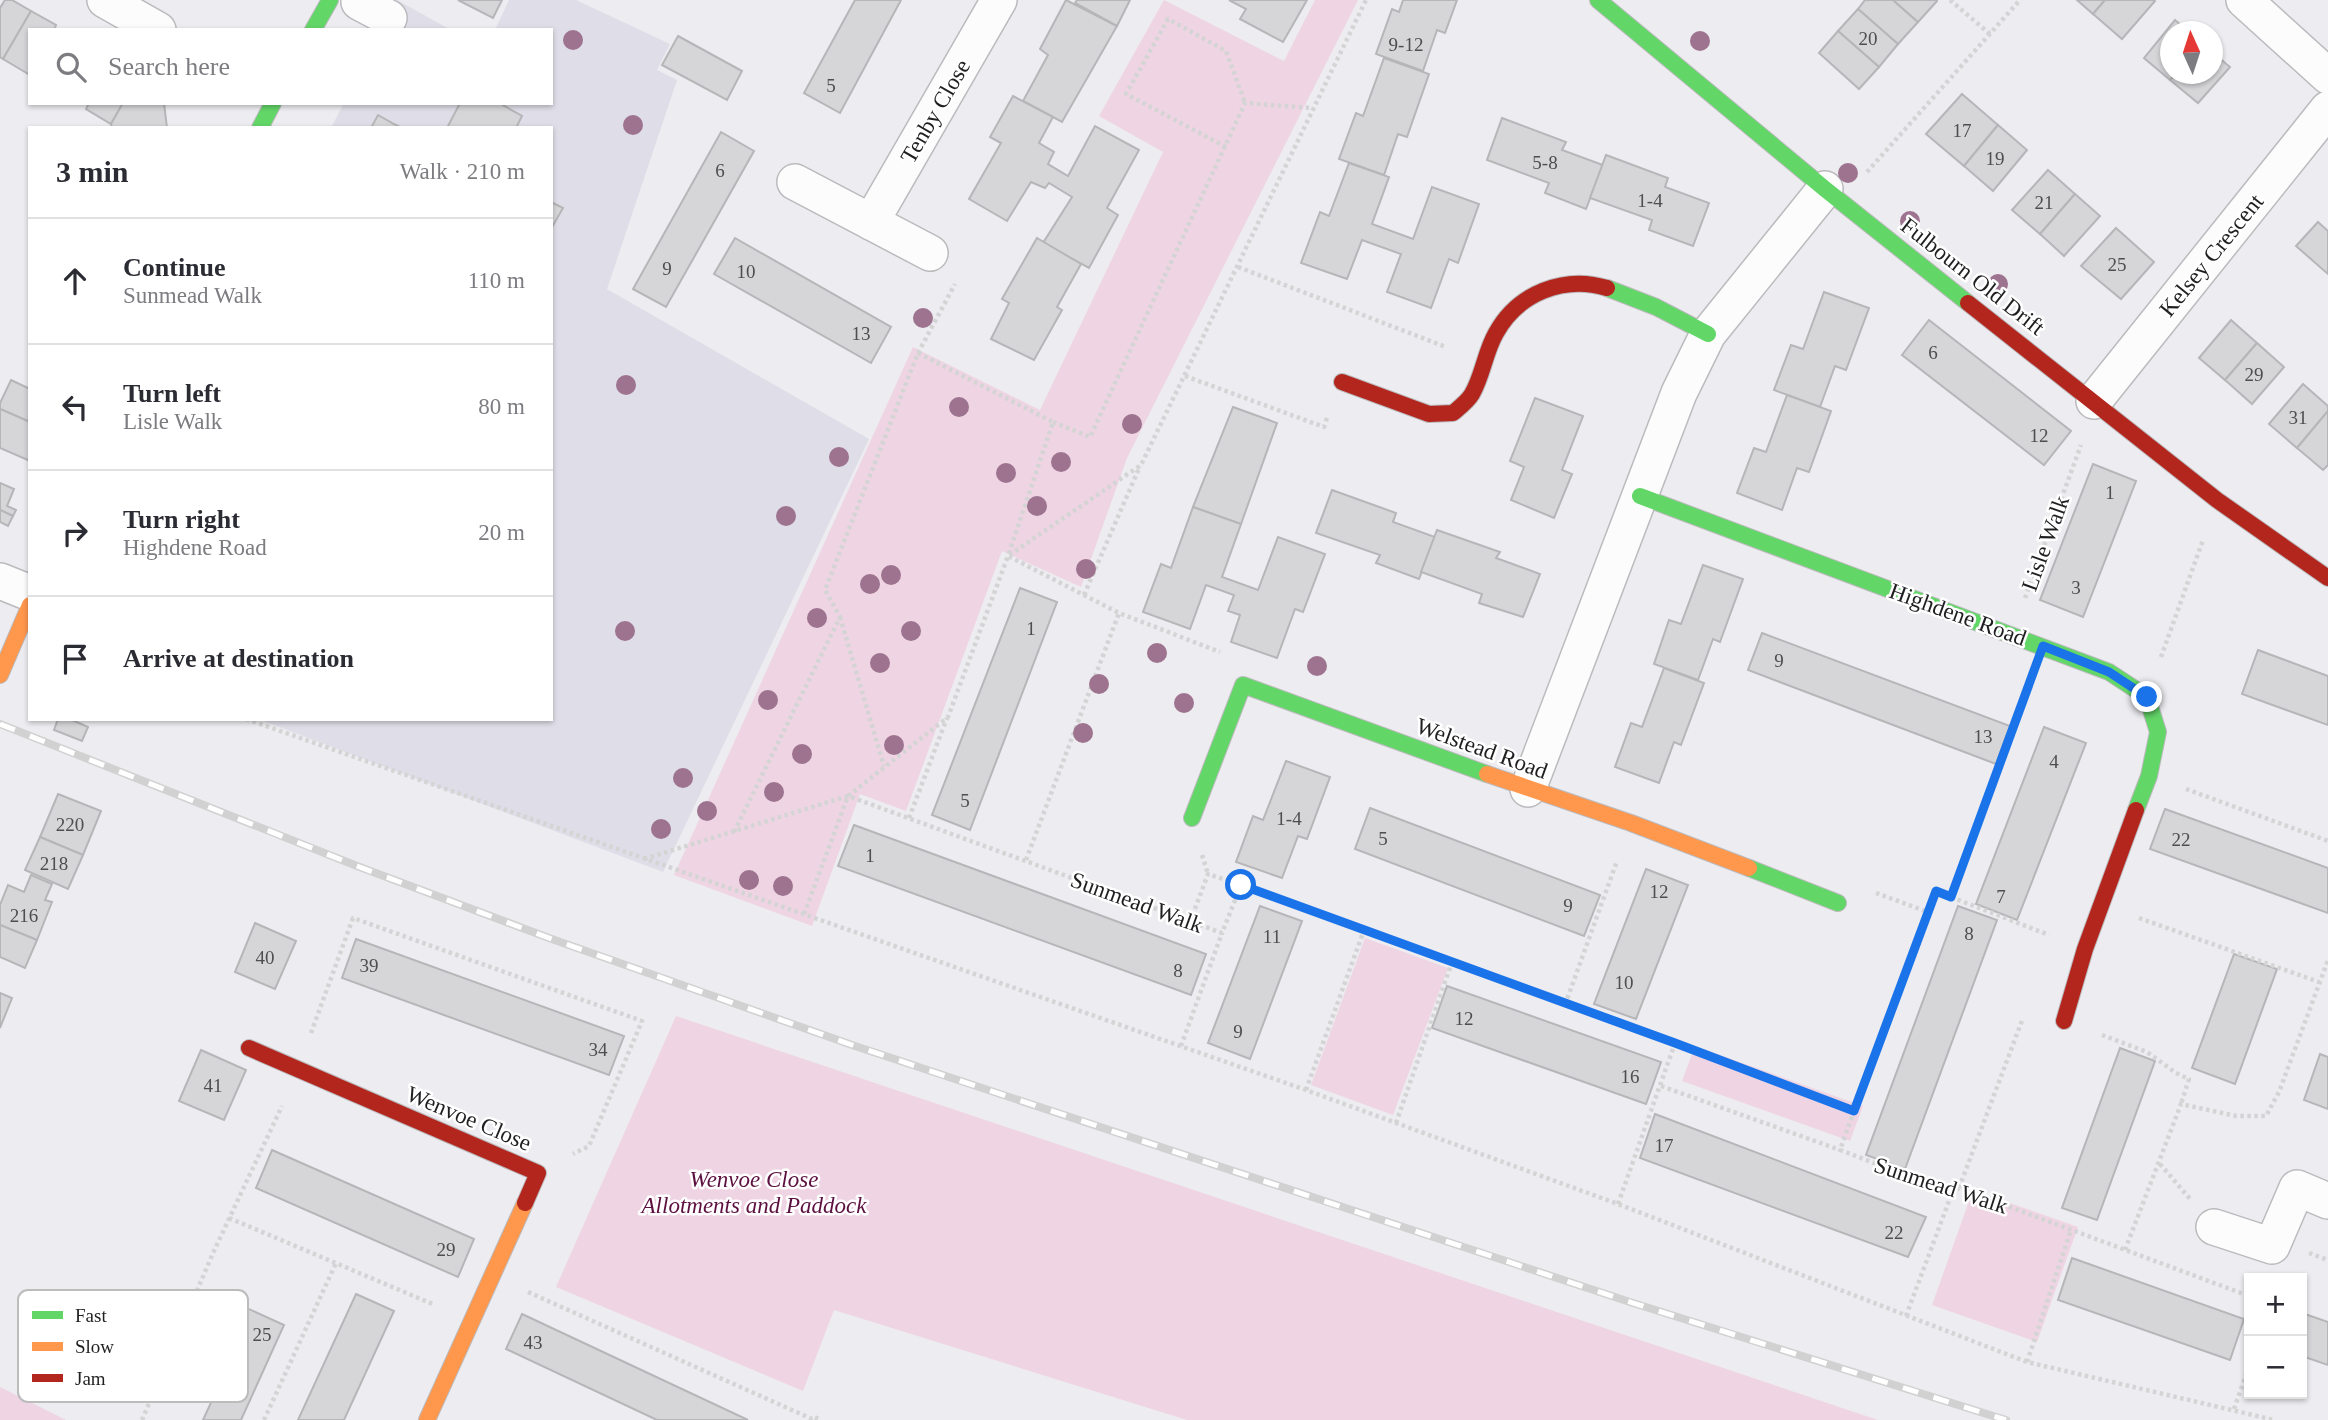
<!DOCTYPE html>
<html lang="en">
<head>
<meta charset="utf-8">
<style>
	body { margin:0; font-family:"Times New Roman",serif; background:#f7f7f7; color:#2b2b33 }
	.controls { position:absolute; right:21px; bottom:21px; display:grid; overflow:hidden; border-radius:0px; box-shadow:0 2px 5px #0004 }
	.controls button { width:63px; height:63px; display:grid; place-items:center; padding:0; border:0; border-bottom:2px solid #e1e1e2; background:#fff; color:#2b2b33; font:35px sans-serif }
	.compass { position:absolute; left:2160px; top:21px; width:63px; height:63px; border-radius:50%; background:#fff; box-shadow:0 2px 5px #0004; rotate:357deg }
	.stop { position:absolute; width:21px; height:21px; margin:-16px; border:5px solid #1a73e8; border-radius:50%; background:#fff }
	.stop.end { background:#1a73e8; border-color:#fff; box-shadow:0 2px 7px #0008 }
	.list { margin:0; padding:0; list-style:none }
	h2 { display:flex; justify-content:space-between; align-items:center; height:91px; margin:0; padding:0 28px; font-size:30px }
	h2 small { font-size:23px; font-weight:400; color:#7c7c81 }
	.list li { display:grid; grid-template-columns:46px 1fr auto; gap:21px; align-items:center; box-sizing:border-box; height:126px; padding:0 28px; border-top:2px solid #e1e1e2 }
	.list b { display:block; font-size:26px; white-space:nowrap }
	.list p { margin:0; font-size:23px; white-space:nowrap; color:#7c7c81 }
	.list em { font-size:23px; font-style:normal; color:#7c7c81 }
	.icon { flex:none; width:38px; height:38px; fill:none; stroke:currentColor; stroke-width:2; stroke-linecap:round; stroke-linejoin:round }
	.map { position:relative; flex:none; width:2328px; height:1420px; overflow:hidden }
	.search { position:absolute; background:#fff; box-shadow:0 2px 5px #0004; left:28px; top:28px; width:525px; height:77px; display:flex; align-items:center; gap:18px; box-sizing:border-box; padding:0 24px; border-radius:0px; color:#7c7c81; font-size:26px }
	.panel { position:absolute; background:#fff; box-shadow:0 2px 5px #0004; left:28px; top:126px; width:525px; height:595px; border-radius:0px }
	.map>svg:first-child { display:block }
</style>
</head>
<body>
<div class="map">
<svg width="2328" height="1420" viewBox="0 0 2328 1420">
	<rect width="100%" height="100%" fill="#edecf0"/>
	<g fill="#dfdde7">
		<polygon points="397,0 451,30 383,30"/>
		<polygon points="509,0 576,0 670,44 657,70 677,80 607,289 869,439 663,872 258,719 551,719 551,128 331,128 344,103 551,103 551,30 495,30"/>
	</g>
	<g fill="#efd5e3">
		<polygon points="1164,0 1284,61 1315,0 1358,0 1127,458 1081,587 1002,551 906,811 860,794 812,926 674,875 913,347 1040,410 1163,152 1099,116"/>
		<polygon points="1365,938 1448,968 1393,1115 1311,1085"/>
		<polygon points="676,1016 1878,1420 1187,1420 834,1310 803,1391 556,1287"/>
		<polygon points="1695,1046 1863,1106 1850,1141 1682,1081"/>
		<polygon points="1973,1190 2078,1227 2037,1342 1932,1305"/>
		<polygon points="0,1387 66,1420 0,1420"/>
	</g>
	<g fill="#d6d5d8" stroke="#b6b6b8" stroke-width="2">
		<polygon points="5,0 12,0 31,11 3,59 0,57 0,8"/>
		<polygon points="458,0 502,0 493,18"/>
		<polygon points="855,0 901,0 840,113 804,93"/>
		<polygon points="1066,0 1117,26 1062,122 1023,101 1048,55 1040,49"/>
		<polygon points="1077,0 1130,0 1117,26 1075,3"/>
		<polygon points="1229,0 1307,0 1283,42 1240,19 1246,9"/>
		<polygon points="1403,0 1457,0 1445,33 1437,30 1423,71 1376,54 1392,9 1399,12"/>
		<polygon points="1865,0 1893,0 1918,22 1898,44 1858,9"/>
		<polygon points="1893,0 1937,0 1937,1 1918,22"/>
		<polygon points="2077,0 2105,0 2093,14"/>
		<polygon points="2105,0 2154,0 2155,1 2122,39 2093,14"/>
		<polygon points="1858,9 1898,44 1879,67 1838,31"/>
		<polygon points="31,11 56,25 54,30 30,30 30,75 3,59"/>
		<polygon points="2175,20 2189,32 2170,32 2170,74 2176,74 2170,80 2144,58"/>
		<polygon points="1838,31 1879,67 1859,89 1819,53"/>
		<polygon points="678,36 742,71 727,100 662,65"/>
		<polygon points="2212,52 2230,67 2198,103 2170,80 2176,74 2212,74"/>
		<polygon points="1384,58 1429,74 1407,137 1398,134 1384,175 1339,159 1356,113 1363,116"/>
		<polygon points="1962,94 1998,125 1964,166 1926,134"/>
		<polygon points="1013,96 1053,117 1039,143 1054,152 1048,164 1068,176 1095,126 1139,150 1107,208 1118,215 1089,268 1043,243 1072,197 1049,183 1045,188 1031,182 1007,221 969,199 1001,143 990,137"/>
		<polygon points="89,103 123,103 111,124 86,109"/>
		<polygon points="123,103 164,103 167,128 112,128 111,124"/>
		<polygon points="460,103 499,103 522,116 516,128 447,128"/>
		<polygon points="378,115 394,124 402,128 371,128"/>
		<polygon points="1502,118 1566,142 1562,150 1603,165 1586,209 1545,193 1549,183 1487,160"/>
		<polygon points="1998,125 2027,150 1993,191 1964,166"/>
		<polygon points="721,132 754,151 666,307 633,289"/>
		<polygon points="1606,155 1668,178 1665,187 1709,203 1693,246 1649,230 1652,220 1590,198"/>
		<polygon points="1349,163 1389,177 1372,224 1413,239 1432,187 1479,204 1458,263 1449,259 1431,308 1387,292 1401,254 1362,240 1347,279 1301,263 1320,212 1329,216"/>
		<polygon points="2048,170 2075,194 2040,234 2012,210"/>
		<polygon points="2075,194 2100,216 2064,256 2040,234"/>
		<polygon points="551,202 563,208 551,229"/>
		<polygon points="2318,222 2328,231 2328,274 2296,246"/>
		<polygon points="2116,228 2154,262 2121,299 2081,266"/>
		<polygon points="735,238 891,327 871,363 714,274"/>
		<polygon points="1037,238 1081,264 1057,307 1062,310 1034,360 991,339 1009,303 1002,299"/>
		<polygon points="1824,292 1869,308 1846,370 1835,366 1820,407 1774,390 1791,345 1803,349"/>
		<polygon points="1929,320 2071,431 2044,465 1902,355"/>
		<polygon points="2231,320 2257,343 2225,380 2199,358"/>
		<polygon points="2257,343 2284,367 2252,404 2225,380"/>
		<polygon points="11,380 30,389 30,422 0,409 0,403"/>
		<polygon points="2303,384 2328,406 2328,411 2297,448 2269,424"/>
		<polygon points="1787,395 1831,411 1809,472 1797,468 1782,510 1737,493 1754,448 1766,452"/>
		<polygon points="1535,398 1583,416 1562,470 1572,474 1554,518 1511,500 1524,467 1510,461"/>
		<polygon points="1233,407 1277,423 1241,524 1193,507"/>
		<polygon points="0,409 30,422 30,461 0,448"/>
		<polygon points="2328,411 2328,465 2323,470 2297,448"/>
		<polygon points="2093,464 2136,481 2083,617 2040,600"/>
		<polygon points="0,483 14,489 7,506 16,510 13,516 0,510"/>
		<polygon points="1332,490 1396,513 1393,522 1435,537 1419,579 1376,563 1380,555 1316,533"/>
		<polygon points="1193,507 1241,524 1222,577 1258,590 1278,537 1325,554 1303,612 1295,609 1277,658 1231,642 1240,615 1228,611 1234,595 1206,585 1190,629 1143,612 1161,564 1171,568"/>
		<polygon points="0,510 13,516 8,526 0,522"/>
		<polygon points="1437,530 1500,552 1496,558 1540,574 1523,617 1479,603 1482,594 1421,572"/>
		<polygon points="1703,565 1743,579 1720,642 1713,639 1698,680 1654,664 1669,620 1681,624"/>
		<polygon points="1020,588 1057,602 970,830 932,815"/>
		<polygon points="1762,633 2010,726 1996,764 1748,670"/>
		<polygon points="2258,650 2328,676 2328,725 2242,694"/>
		<polygon points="1664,668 1704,683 1681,745 1674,742 1659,783 1615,767 1631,723 1642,727"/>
		<polygon points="58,719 70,719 88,727 82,741 54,730"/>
		<polygon points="2044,727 2086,743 2017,920 1976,904"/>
		<polygon points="1286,761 1330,777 1307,839 1298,836 1282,878 1236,862 1253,816 1263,820"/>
		<polygon points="58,794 101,811 83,855 40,837"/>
		<polygon points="1370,808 1600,895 1584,936 1355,849"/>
		<polygon points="2165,809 2328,868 2328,913 2150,849"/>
		<polygon points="854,825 1206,954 1191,995 838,866"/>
		<polygon points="40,837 83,855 68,889 25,870"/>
		<polygon points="1646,869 1688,885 1636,1019 1594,1004"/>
		<polygon points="31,875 52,884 45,900 52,902 37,940 0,925 0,905 8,885 24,892"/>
		<polygon points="1260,906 1302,921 1250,1059 1208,1043"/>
		<polygon points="1958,906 1997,920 1905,1169 1866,1155"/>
		<polygon points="255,923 296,941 275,989 235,972"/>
		<polygon points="0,925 37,940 25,968 0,957"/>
		<polygon points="356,939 624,1036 609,1075 342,978"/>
		<polygon points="2234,954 2277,969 2235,1084 2192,1068"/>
		<polygon points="1447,986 1661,1062 1646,1104 1432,1028"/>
		<polygon points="0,993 12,998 0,1028"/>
		<polygon points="2120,1048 2155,1061 2097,1220 2062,1208"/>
		<polygon points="201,1050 246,1070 224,1120 179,1101"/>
		<polygon points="2320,1054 2328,1057 2328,1109 2304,1100"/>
		<polygon points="1655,1114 1926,1217 1908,1257 1640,1158"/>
		<polygon points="272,1150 474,1239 458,1277 256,1188"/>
		<polygon points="2072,1258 2244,1319 2230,1360 2058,1300"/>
		<polygon points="356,1294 394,1311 344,1420 298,1420"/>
		<polygon points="229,1300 284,1325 241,1420 203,1420 244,1331 219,1320"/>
		<polygon points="2302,1313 2328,1322 2328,1365 2302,1356"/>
		<polygon points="522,1314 748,1420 657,1420 506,1349"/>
	</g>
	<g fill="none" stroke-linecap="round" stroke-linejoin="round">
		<g stroke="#bbbabd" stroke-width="38">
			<g id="street">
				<polyline points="105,0 158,30"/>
				<polyline points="2244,0 2328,76"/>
				<polyline points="359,2 389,18"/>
				<polyline points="795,182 930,253"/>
				<polyline points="871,222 999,0"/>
				<polyline points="2094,401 2328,109"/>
				<polyline points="0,581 30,593"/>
				<polyline points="1528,789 1679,393 1708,334 1825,189"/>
				<polyline points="2214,1227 2272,1246 2297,1188 2328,1201"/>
			</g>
		</g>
		<g stroke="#bbbabd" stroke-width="18">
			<g id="fast">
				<polyline points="1598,0 1825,189 1968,303"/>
				<polyline points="313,30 330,0"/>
				<polyline points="260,128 273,103"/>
				<polyline points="1607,288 1656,307 1708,334"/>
				<polyline points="1640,496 2109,672 2147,697 2158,732 2149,776 2136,810"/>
				<polyline points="1192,818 1243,685 1487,774"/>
				<polyline points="1749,868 1838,903"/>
			</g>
		</g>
		<g stroke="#bbbabd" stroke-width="18">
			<g id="slow">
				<polyline points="0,675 30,605"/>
				<polyline points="1487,774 1631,823 1749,868"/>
				<polyline points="427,1420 525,1203"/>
			</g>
		</g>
		<g stroke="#bbbabd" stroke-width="18">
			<g id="jam">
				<polyline points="1968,303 2217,500 2328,578"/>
				<path d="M 1342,382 L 1429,414 L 1453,413 C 1460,407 1468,401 1472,394 C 1483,375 1485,352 1496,333 C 1518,293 1564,275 1607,288"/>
				<polyline points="2064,1021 2085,949 2136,810"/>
				<polyline points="249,1048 538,1173 525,1203"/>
			</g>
		</g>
		<g stroke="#d4d4d5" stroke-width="4.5" stroke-dasharray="3.5 3.5" stroke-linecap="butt">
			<polyline points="1950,0 1990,34"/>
			<polyline points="1226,147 1126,94 1168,19 1226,51 1245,103"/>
			<polyline points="1867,172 2020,0"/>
			<polyline points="1238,267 1446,347"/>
			<polyline points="918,353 1053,422 1008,556 1119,613 1220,652"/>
			<polyline points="1185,376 1324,427 1327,418"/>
			<polyline points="1053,422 1090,437 1245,103 1313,108"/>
			<polyline points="1084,595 1140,466"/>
			<polyline points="2025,598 2081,445"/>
			<polyline points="840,617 884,766"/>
			<polyline points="2161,657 2203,540"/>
			<polyline points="246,719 1306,1090 1618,1204 2027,1362 2274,1420"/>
			<polyline points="2186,789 2328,841"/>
			<polyline points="909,818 947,718"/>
			<polyline points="734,832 840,617 825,590 918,353 955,284"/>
			<polyline points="1202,855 1208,874"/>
			<path d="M 644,859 L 848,796 L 1222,933 L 1241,885 C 1446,960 1651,1034 1854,1111 L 1840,1150 L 1952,1193 L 1959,1188 L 2249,1296"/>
			<polyline points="1026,860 1119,613"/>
			<polyline points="1876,893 1928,912"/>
			<polyline points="1951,897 2049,935"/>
			<polyline points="804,914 848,796 948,717 1008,556 1141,465 1366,0"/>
			<polyline points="2139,918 2319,982"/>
			<polyline points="1190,922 1208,874 1241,885"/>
			<polyline points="1565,1005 1617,861"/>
			<polyline points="311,1033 353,918 642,1021 589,1146 573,1154"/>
			<polyline points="2102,1035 2147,1052 2176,1073 2189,1079 2181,1104"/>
			<polyline points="1181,1046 1222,933"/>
			<polyline points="1661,1086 1840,1150"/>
			<polyline points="1306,1090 1364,930"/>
			<polyline points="1854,1111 1936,891 1951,897 2030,684"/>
			<polyline points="1396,1123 1452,962"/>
			<polyline points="2160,1164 2191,1200"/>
			<polyline points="1959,1188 2023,1018"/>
			<polyline points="1618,1204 1675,1043"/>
			<polyline points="229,1218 435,1305"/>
			<polyline points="2125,1250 2181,1104 2236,1116 2266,1116 2279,1092 2328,960"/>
			<polyline points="2309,1253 2328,1260"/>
			<polyline points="528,1292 812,1419 814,1417 821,1420"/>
			<polyline points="1906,1316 1952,1193"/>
			<polyline points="2027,1362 2071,1230"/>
			<polyline points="2234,1409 2249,1366"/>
			<polyline points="142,1420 213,1253 282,1106"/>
			<polyline points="264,1420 336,1263"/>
		</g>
		<use href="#street" stroke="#fcfcfd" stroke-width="35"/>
		<use href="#fast" stroke="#63d668" stroke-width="16"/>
		<use href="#slow" stroke="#ff974d" stroke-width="16"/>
		<use href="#jam" stroke="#b3261e" stroke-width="16"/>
		<g stroke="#d1d1d1" stroke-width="8">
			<polyline id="rail" points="0,724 357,866 549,938 852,1045 1633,1303 2006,1420"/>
		</g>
		<use href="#rail" stroke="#fff" stroke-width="5" stroke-dasharray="16" stroke-linecap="butt"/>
	</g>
	<g fill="#9d738f">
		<circle cx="573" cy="40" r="10"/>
		<circle cx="1700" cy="41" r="10"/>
		<circle cx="633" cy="125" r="10"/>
		<circle cx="1848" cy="173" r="10"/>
		<circle cx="1910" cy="221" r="10"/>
		<circle cx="1998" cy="284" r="10"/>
		<circle cx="923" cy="318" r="10"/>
		<circle cx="626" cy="385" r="10"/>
		<circle cx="959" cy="407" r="10"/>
		<circle cx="1132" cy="424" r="10"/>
		<circle cx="839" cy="457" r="10"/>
		<circle cx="1061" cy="462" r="10"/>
		<circle cx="1006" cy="473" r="10"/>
		<circle cx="1037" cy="506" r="10"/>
		<circle cx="786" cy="516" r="10"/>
		<circle cx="1086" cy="569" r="10"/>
		<circle cx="891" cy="575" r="10"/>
		<circle cx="870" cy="584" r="10"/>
		<circle cx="817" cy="618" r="10"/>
		<circle cx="625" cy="631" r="10"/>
		<circle cx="911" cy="631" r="10"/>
		<circle cx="1157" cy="653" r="10"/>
		<circle cx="880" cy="663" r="10"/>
		<circle cx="1317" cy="666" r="10"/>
		<circle cx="1099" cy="684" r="10"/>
		<circle cx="768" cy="700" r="10"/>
		<circle cx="1184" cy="703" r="10"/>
		<circle cx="1083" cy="733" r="10"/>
		<circle cx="894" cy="745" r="10"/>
		<circle cx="802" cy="754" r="10"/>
		<circle cx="683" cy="778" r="10"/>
		<circle cx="774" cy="792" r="10"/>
		<circle cx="707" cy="811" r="10"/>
		<circle cx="661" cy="829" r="10"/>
		<circle cx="749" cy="880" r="10"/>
		<circle cx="783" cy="886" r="10"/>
	</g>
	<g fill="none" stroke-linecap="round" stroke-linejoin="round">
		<polyline stroke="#1a73e8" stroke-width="9" points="1241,885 1675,1043 1854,1111 1936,891 1951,897 2043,646 2109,672 2147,697"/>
	</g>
	<g text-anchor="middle" stroke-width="5" stroke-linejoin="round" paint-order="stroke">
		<g font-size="19" fill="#4e4e50">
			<text x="1868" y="45">20</text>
			<text x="1406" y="51">9-12</text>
			<text x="831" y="92">5</text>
			<text x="1962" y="137">17</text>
			<text x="1995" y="165">19</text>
			<text x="1545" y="169">5-8</text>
			<text x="720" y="177">6</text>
			<text x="1650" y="207">1-4</text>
			<text x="2044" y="209">21</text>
			<text x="2117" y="271">25</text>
			<text x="667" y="275">9</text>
			<text x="746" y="278">10</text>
			<text x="861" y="340">13</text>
			<text x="1933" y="359">6</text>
			<text x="2254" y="381">29</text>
			<text x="2298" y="424">31</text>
			<text x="2039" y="442">12</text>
			<text x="2110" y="499">1</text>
			<text x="2076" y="594">3</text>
			<text x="1031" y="635">1</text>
			<text x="1779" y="667">9</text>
			<text x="1983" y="743">13</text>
			<text x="2054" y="768">4</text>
			<text x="965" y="807">5</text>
			<text x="1289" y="825">1-4</text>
			<text x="70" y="831">220</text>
			<text x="1383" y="845">5</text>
			<text x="2181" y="846">22</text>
			<text x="870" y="862">1</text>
			<text x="54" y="870">218</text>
			<text x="1659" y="898">12</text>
			<text x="2001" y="903">7</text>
			<text x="1568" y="912">9</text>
			<text x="24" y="922">216</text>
			<text x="1969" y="940">8</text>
			<text x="1272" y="943">11</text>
			<text x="265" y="964">40</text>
			<text x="369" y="972">39</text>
			<text x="1178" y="977">8</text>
			<text x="1624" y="989">10</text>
			<text x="1464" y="1025">12</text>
			<text x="1238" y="1038">9</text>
			<text x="598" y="1056">34</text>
			<text x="1630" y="1083">16</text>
			<text x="213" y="1092">41</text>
			<text x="1664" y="1152">17</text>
			<text x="1894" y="1239">22</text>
			<text x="446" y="1256">29</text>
			<text x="262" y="1341">25</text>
			<text x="533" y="1349">43</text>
		</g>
		<g font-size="23" fill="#1f1f21" stroke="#fff">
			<text transform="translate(935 111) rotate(-60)" y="8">Tenby Close</text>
			<text transform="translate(2211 255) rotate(-51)" y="8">Kelsey Crescent</text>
			<text transform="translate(1973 276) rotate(38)" y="8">Fulbourn Old Drift</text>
			<text transform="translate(2045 543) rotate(-70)" y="8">Lisle Walk</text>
			<text transform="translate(1958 614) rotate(20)" y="8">Highdene Road</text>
			<text transform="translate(1482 748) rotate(20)" y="8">Welstead Road</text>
			<text transform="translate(1137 902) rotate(20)" y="8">Sunmead Walk</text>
			<text transform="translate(469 1118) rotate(23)" y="8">Wenvoe Close</text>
			<text transform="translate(1941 1185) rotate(18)" y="8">Sunmead Walk</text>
		</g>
		<g font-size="23" font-style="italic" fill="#5c103f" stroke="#fff">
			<text x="754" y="1187">Wenvoe Close<tspan x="754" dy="26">Allotments and Paddock</tspan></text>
		</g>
	</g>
	<rect x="18" y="1290" width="230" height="112" rx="10" fill="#fff" stroke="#bcbcbc" stroke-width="2"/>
	<rect x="32" y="1311" width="31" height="8" fill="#63d668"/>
	<rect x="32" y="1342" width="31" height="9" fill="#ff974d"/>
	<rect x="32" y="1374" width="31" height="8" fill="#b3261e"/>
	<g font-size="19" fill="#1f1f21">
		<text x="75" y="1322">Fast</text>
		<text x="75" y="1353">Slow</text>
		<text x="75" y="1385">Jam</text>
	</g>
</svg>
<div class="controls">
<button>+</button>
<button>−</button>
</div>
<svg class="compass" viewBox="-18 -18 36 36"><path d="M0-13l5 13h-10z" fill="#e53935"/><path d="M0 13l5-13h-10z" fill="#7c7c81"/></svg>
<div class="stop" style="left:1241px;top:885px"></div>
<div class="stop end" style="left:2147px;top:697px"></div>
<div class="search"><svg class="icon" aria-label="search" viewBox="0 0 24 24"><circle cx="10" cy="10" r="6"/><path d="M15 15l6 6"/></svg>Search here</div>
<section class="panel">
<h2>3 min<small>Walk · 210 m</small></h2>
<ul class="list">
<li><svg class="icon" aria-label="ahead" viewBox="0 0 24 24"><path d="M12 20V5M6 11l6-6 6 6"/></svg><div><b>Continue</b><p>Sunmead Walk</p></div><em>110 m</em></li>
<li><svg class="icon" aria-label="left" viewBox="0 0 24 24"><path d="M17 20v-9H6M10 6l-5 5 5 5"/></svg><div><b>Turn left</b><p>Lisle Walk</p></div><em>80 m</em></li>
<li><svg class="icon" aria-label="right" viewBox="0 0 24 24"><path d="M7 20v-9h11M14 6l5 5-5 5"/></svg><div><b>Turn right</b><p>Highdene Road</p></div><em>20 m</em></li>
<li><svg class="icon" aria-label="arrive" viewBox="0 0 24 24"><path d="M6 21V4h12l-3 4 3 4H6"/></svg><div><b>Arrive at destination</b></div></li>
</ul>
</section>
</div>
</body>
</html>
